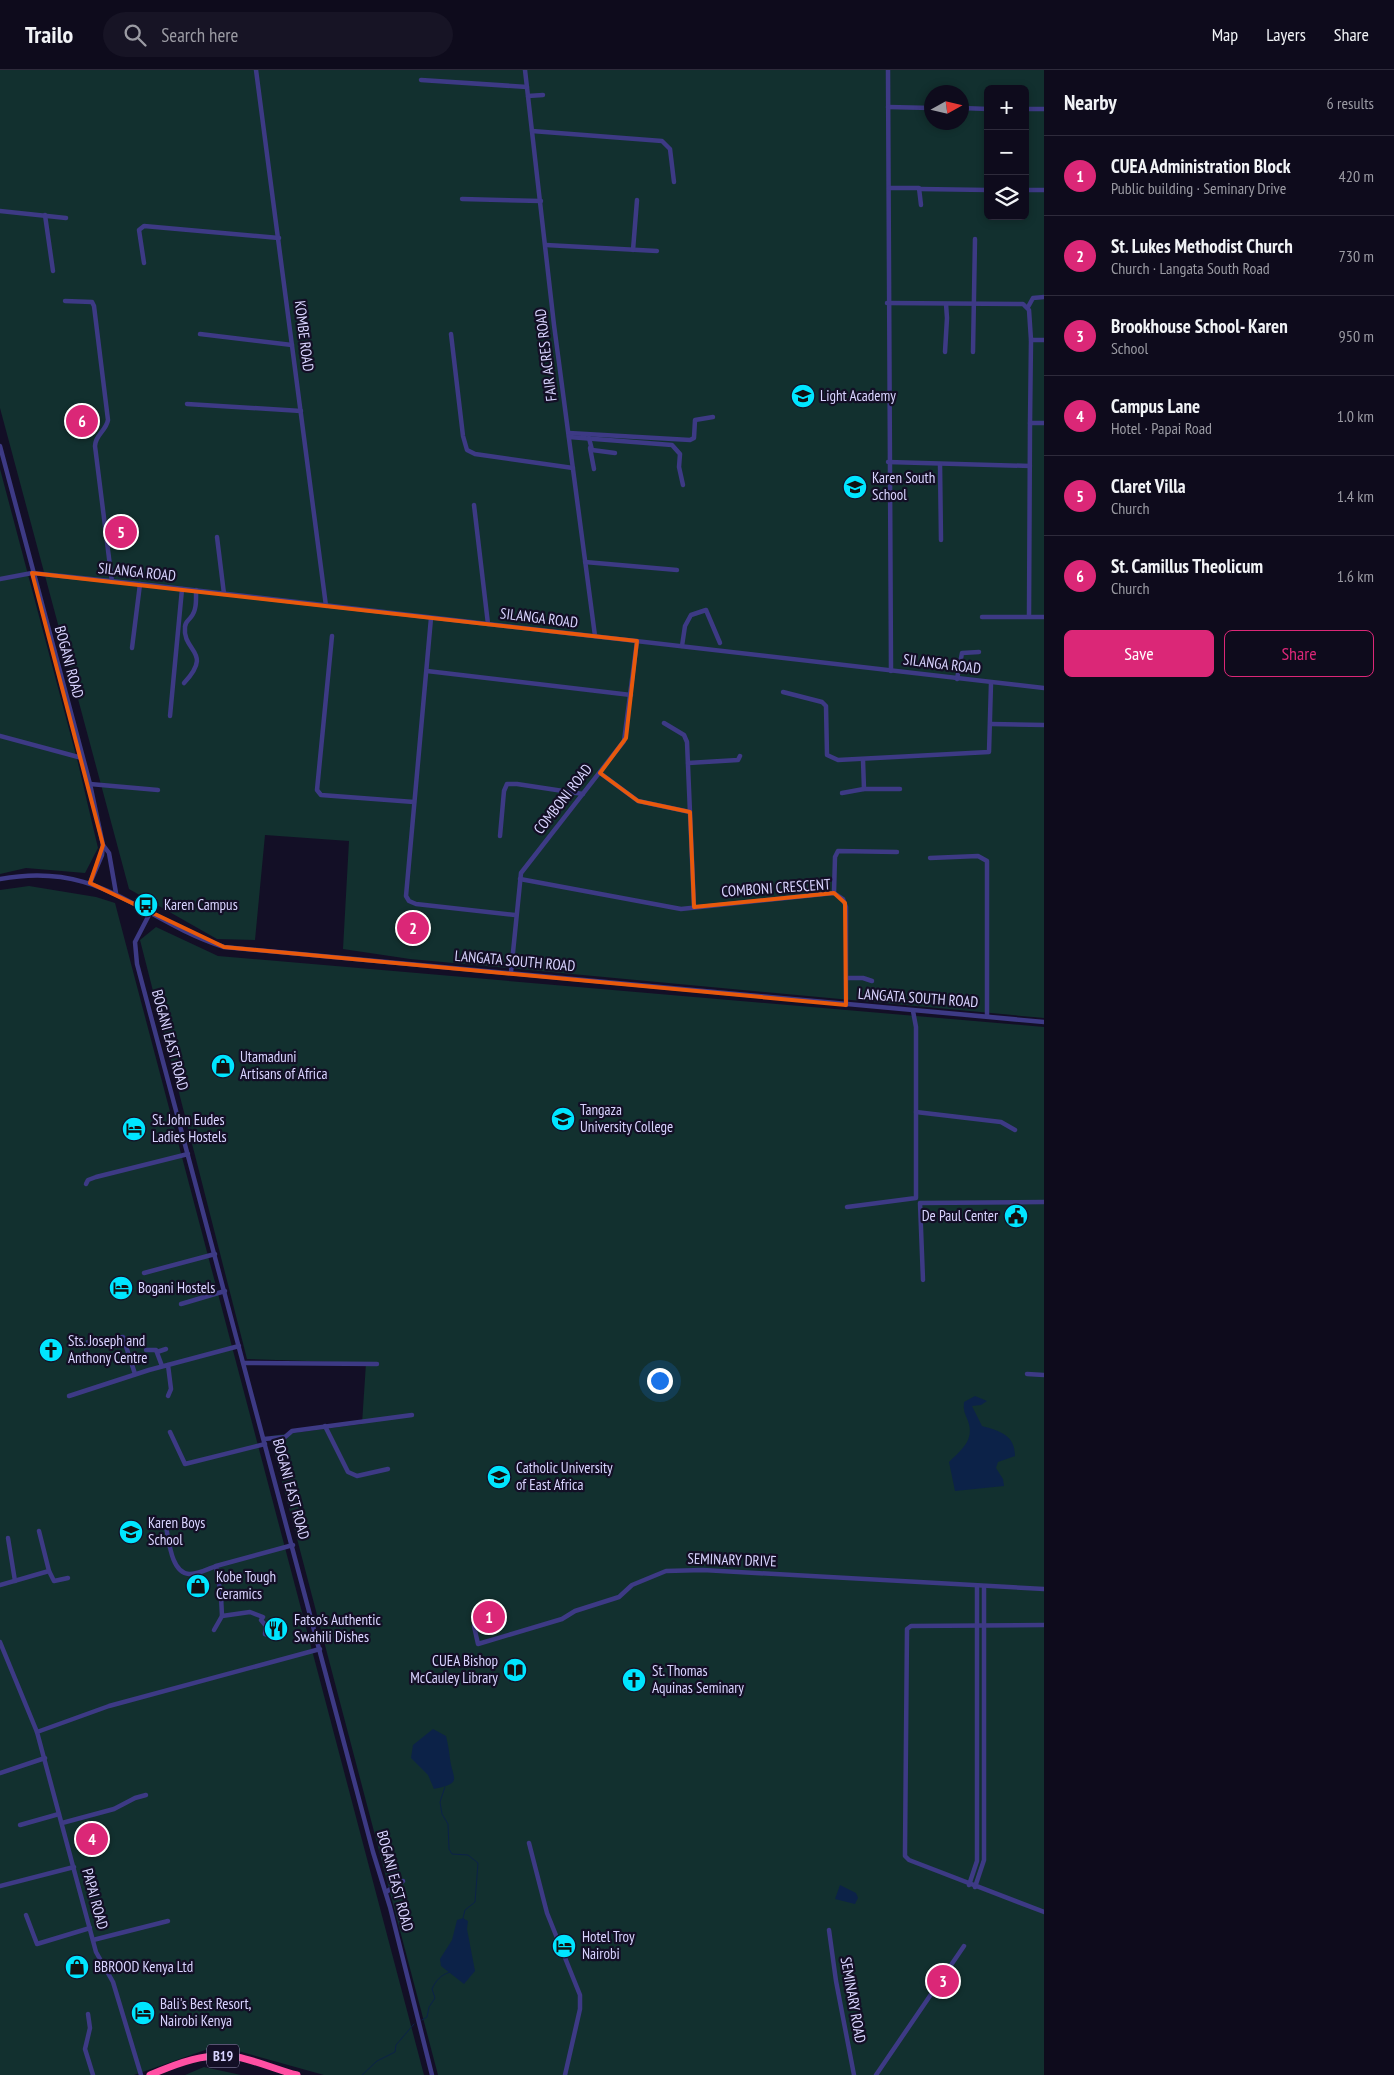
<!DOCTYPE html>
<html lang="en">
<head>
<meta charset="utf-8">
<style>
	body { margin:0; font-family:"PT Sans Narrow",sans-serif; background:#171425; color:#f1f3f6 }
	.controls { position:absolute; right:15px; top:15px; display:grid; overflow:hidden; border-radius:8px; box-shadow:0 2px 8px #0003 }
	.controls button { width:45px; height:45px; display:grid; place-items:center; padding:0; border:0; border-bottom:1px solid #2e2b3b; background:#0e0b1c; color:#f1f3f6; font:25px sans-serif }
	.compass { position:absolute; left:924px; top:15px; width:45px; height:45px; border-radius:50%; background:#0e0b1c; box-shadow:0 2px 8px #0003; rotate:82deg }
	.you { position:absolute; left:659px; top:1310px; width:18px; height:18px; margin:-12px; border:4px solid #fff; border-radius:50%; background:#1a73e8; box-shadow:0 0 0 8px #1a73e833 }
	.badge { display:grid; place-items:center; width:32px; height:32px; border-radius:50%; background:#db2777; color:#fff; font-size:16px; font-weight:700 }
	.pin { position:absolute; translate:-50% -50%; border:2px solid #fff; box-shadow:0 1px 5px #0006 }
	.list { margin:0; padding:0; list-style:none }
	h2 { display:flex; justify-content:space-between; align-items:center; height:65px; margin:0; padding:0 20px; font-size:21px }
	h2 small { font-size:16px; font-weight:400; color:#9b9ba3 }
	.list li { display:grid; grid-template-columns:32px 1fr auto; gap:15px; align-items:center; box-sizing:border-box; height:80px; padding:0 20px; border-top:1px solid #2e2b3b }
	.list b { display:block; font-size:19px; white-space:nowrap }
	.list p { margin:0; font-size:16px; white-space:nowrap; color:#9b9ba3 }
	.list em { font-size:16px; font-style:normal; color:#9b9ba3 }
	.actions { display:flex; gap:10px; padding:15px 20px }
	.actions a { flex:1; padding:11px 0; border:1px solid #db2777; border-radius:8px; text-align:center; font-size:18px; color:#db2777 }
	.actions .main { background:#db2777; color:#fff }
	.icon { flex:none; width:28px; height:28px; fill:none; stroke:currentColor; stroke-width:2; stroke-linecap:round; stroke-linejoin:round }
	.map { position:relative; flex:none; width:1044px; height:2005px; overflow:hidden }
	header { display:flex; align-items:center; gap:30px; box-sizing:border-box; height:70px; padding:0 25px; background:#0e0b1c; border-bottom:1px solid #2e2b3b }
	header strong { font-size:24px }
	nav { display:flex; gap:28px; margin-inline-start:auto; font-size:18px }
	.search { width:350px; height:45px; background:#171425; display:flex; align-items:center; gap:12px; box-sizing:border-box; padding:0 18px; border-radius:28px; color:#9b9ba3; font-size:19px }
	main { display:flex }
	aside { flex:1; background:#0e0b1c }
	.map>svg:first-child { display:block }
</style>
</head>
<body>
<header>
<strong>Trailo</strong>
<div class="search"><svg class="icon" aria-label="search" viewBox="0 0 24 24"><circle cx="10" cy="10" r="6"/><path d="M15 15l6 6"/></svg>Search here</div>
<nav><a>Map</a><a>Layers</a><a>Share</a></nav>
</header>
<main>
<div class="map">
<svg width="1044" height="2005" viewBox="0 0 1044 2005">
	<rect width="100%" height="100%" fill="#130f26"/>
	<g fill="#12302f" fill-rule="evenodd">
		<path d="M 0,0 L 1044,0 L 1044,948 L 410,889 L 343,879 L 349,771 L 265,765 L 255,870 L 217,869 L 129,819 L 0,338 ZM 988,19 L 1025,19 L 1025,146 L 988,146 ZM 932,22 L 962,22 L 962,52 L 932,52 Z"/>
		<polygon points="0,399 78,693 98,778 85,803 26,798 0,804"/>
		<polygon points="29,816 96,827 115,833 424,2005 324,2005 231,1979 208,1979 134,2005 0,2005 0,820"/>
		<polygon points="156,857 218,886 1044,957 1044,2005 438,2005 270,1366 362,1354 366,1293 247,1289 140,870"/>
		<polygon points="204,1997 241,2005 185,2005"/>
	</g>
	<g fill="#0c2248">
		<path d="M 975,1326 L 987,1331 L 981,1335 L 972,1336 L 982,1356 C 1000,1361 1015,1365 1015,1386 L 998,1392 L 996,1398 L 1003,1409 L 1004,1416 L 955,1421 L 949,1392 C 961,1380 975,1370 968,1351 C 965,1343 963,1341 964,1332 Z"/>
		<path d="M 433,1659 L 446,1666 C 448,1674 449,1681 450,1689 C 453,1710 463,1713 434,1719 L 428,1705 L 411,1688 L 413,1675 Z"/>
		<polygon points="840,1815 856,1823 858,1828 855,1834 835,1829"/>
		<polygon points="463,1848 468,1851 467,1859 475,1901 464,1914 441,1896 440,1889 452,1870 457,1850"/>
	</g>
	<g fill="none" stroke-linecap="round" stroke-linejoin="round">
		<g stroke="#0c2248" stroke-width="1">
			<polyline points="445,1717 440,1732 442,1744 448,1754 449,1779 452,1784 468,1785 478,1793 475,1832 465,1840 463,1848"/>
			<path d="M 422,1950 L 427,1947 L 429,1937 L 435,1928 L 432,1919 C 436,1910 441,1905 450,1902"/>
			<polyline points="362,2005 377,1991 395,1982 396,1975 414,1954"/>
		</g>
		<g stroke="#3d3a85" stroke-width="4.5">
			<polyline points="256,0 326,536"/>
			<polyline points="525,0 554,255 595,566"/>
			<polyline points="888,0 891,601"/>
			<polyline points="421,10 527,17"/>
			<polyline points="528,26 543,25"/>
			<polyline points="888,37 932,38"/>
			<polyline points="962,38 988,39"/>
			<polyline points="1025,39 1044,39"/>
			<polyline points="532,61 662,71 670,79 674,112"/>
			<polyline points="889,118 919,118 921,135"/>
			<polyline points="920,119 988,120"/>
			<polyline points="1025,120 1044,120"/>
			<polyline points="462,129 541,131"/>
			<polyline points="0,141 66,148"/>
			<polyline points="45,145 53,201"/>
			<polyline points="546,175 657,181"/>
			<polyline points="633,180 637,130"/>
			<polyline points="144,193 139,160 144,156 279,168"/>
			<path d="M 65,231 L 92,232 L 94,236 L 108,350 C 106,361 95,365 95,376 L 112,512"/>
			<polyline points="887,233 1023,234 1029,240 1031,270 1044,270"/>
			<polyline points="1028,237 1033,228 1044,227"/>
			<polyline points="200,264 292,275"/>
			<polyline points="451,264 463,366 467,380 475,384 573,398"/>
			<polyline points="945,282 947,248 946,234"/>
			<polyline points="973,282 975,169"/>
			<polyline points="187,334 301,341"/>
			<polyline points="1030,353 1031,270"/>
			<polyline points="569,363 690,370 694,368 695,350 713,347"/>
			<polyline points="569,367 672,375 680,384 679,397 683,415"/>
			<polyline points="589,368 592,380 615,383"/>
			<polyline points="0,376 90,714 103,775 102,785 90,813"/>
			<polyline points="590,378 594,399"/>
			<polyline points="888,392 1030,396"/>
			<polyline points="940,394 941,470"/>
			<polyline points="474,435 488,554"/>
			<polyline points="217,467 224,524"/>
			<polyline points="585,492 677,500"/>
			<polyline points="0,509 32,503 140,514 1044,618"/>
			<polyline points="1029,546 1030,353 1044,353"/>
			<polyline points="982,547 1044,547"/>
			<polyline points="431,548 406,826 409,831 416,834 515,845"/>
			<polyline points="332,566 317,720 321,725 414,732"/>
			<polyline points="682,576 685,556 691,545 706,540 720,573"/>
			<polyline points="132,578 140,514"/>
			<polyline points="960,596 980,599"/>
			<polyline points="427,601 631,625"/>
			<polyline points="957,609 962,583 979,582"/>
			<path d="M 184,613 C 214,581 182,582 185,557 C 185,552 188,551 191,547 C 197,540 196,529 196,520"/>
			<polyline points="783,622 822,632 826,636 827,685 838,690 989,682 991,613"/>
			<polyline points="170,646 182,519"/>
			<polyline points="664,653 684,665 687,672 694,837"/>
			<polyline points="991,654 1044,655"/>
			<polyline points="0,666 82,688"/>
			<polyline points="863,690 864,719"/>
			<polyline points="688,693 738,690 740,686"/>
			<polyline points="600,703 638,731 690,742"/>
			<polyline points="90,714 158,720"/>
			<polyline points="842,723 864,719 900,719"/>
			<polyline points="500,766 504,721 507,714 517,714 583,724"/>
			<polyline points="103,775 109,783 116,823"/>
			<polyline points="930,788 978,786 987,791 987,946"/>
			<path d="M 0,809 C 101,790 138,849 224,877 L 1044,952"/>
			<polyline points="520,809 681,839 834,823 843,829 846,837 846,935"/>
			<polyline points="834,823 835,787 838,781 897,782"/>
			<polyline points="150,843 135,872 137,894 373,1782 390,1837 432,2005"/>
			<polyline points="511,902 521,803 624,671 637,571"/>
			<polyline points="846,908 863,908 872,911"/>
			<polyline points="916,1042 1001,1052 1015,1060"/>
			<polyline points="86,1114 88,1110 96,1107 188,1084"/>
			<polyline points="847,1137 916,1128 916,957 913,941"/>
			<polyline points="144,1203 215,1184"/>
			<polyline points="923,1210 920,1133 1044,1132"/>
			<polyline points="181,1234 225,1221"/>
			<polyline points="88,1272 123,1267 135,1304"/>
			<polyline points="146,1280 156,1280 162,1296"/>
			<polyline points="157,1282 166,1279"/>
			<polyline points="244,1293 377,1294"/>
			<polyline points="168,1295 171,1319 168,1326"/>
			<polyline points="1027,1304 1044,1305"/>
			<polyline points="69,1326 149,1300 239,1276"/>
			<polyline points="325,1356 348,1402 357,1406 388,1399"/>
			<polyline points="170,1362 185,1394 265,1374"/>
			<polyline points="264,1369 285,1367 292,1361 412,1345"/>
			<path d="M 166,1457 C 169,1470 171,1503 189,1504 C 197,1505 208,1499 216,1496"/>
			<polyline points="8,1468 15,1511"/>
			<polyline points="49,1501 54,1511 68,1508"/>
			<polyline points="0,1515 49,1501 39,1461"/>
			<polyline points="497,1549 486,1555 474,1556 478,1574 562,1549 575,1541 619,1527 632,1515 666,1501 703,1500 1044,1519"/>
			<polyline points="1044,1555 911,1556 907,1559 905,1781 905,1786 909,1790 1044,1842"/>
			<polyline points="214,1560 222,1546"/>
			<polyline points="275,1567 265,1564 266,1556 261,1550 263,1547 250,1542 222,1546 221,1526 216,1496 293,1475"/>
			<polyline points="0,1572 37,1662 96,1882 113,1912 141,2005"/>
			<polyline points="37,1662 109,1636 320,1579"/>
			<polyline points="0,1703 45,1688"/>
			<polyline points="62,1753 114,1739 135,1728 146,1725"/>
			<polyline points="20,1755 59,1744"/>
			<polyline points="529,1773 547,1843 580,1925 580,1939 565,2005"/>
			<polyline points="969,1815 977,1791 977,1516"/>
			<polyline points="0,1816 74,1797"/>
			<polyline points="975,1817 984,1790 984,1517"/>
			<polyline points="386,1822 403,1811"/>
			<polyline points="26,1845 37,1874 90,1858"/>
			<polyline points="829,1860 836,1911 854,2005"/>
			<polyline points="93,1870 168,1851"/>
			<polyline points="88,1944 90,1958 85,1979 93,2005"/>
			<polyline points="876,2005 964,1876"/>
		</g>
		<path stroke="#ff4fa3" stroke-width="7" d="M 150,2005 C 178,1993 206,1982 237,1987 C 258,1991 277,2000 297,2005"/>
	</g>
	<path fill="none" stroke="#e8590c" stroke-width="4" stroke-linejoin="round" d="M 32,503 L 637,571 L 626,668 L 600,703 L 638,731 L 690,742 L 694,837 L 834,823 L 845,833 L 846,935 L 224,877 L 90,813 L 103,775 Z"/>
	<defs>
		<g id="school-disc" transform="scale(1.25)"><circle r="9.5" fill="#00e5ff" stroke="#130f26"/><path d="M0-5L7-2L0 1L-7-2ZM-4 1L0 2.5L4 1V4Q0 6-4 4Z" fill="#111"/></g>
		<g id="bus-disc" transform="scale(1.25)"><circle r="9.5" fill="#00e5ff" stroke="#130f26"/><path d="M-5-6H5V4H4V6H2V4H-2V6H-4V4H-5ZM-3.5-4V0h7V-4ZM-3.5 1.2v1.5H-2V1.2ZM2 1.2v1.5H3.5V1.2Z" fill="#111"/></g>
		<g id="shop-disc" transform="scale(1.25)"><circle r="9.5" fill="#00e5ff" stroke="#130f26"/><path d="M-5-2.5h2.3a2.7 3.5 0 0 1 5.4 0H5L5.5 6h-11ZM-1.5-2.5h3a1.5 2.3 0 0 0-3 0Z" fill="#111"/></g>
		<g id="hotel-disc" transform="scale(1.25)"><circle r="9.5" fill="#00e5ff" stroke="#130f26"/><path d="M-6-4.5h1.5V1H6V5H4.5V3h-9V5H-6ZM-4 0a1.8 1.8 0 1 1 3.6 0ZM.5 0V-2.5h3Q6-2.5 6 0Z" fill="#111"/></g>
		<g id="civic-disc" transform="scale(1.25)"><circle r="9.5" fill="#00e5ff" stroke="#130f26"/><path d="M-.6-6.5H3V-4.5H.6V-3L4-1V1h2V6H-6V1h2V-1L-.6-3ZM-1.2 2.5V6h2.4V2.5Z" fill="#111"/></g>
		<g id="church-disc" transform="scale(1.25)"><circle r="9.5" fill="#00e5ff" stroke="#130f26"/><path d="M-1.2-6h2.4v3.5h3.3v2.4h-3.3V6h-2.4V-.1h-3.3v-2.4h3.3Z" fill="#111"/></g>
		<g id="university-disc" transform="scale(1.25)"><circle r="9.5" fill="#00e5ff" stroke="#130f26"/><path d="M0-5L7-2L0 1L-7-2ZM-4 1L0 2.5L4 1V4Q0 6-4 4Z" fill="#111"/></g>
		<g id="restaurant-disc" transform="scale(1.25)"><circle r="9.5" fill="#00e5ff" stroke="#130f26"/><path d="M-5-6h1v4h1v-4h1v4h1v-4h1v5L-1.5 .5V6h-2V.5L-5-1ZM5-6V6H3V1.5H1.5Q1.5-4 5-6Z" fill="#111"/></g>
		<g id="library-disc" transform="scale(1.25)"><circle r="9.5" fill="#00e5ff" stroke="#130f26"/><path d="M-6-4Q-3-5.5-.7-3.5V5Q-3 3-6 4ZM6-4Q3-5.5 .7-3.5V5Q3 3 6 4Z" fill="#111"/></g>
	</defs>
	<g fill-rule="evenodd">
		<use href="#school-disc" x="803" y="326"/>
		<use href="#school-disc" x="855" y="417"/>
		<use href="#bus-disc" x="146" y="835"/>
		<use href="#shop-disc" x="223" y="996"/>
		<use href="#school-disc" x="563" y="1049"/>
		<use href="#hotel-disc" x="134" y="1059"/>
		<use href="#civic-disc" x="1016" y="1146"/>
		<use href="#hotel-disc" x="121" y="1218"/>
		<use href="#church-disc" x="51" y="1280"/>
		<use href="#university-disc" x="499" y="1407"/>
		<use href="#school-disc" x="131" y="1462"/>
		<use href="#shop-disc" x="198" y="1516"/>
		<use href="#restaurant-disc" x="276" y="1559"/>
		<use href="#library-disc" x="515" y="1600"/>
		<use href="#church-disc" x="634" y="1610"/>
		<use href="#hotel-disc" x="564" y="1876"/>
		<use href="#shop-disc" x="77" y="1897"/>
		<use href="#hotel-disc" x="143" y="1943"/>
	</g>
	<g text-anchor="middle" stroke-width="4.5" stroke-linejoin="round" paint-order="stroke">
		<rect fill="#130f26" stroke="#9e99be" stroke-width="1" x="207" y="1974.5" width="32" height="23" rx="4"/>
		<g font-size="14" font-weight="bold" fill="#d9d4ff">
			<text x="223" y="1991">B19</text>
		</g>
		<g font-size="15" fill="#d9d4ff" stroke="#130f26">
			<text transform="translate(304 266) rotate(83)" y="5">KOMBE ROAD</text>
			<text transform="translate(546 285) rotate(-97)" y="5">FAIR ACRES ROAD</text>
			<text transform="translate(137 502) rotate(6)" y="5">SILANGA ROAD</text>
			<text transform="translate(539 548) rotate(7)" y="5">SILANGA ROAD</text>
			<text transform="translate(69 592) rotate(75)" y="5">BOGANI ROAD</text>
			<text transform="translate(942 594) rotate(7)" y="5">SILANGA ROAD</text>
			<text transform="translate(563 729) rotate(-52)" y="5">COMBONI ROAD</text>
			<text transform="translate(776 818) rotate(-4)" y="5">COMBONI CRESCENT</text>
			<text transform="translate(515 891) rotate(5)" y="5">LANGATA SOUTH ROAD</text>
			<text transform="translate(918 928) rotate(4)" y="5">LANGATA SOUTH ROAD</text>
			<text transform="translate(170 970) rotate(75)" y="5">BOGANI EAST ROAD</text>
			<text transform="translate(291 1419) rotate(75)" y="5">BOGANI EAST ROAD</text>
			<text transform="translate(732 1490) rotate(2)" y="5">SEMINARY DRIVE</text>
			<text transform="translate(395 1811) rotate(75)" y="5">BOGANI EAST ROAD</text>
			<text transform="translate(95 1829) rotate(75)" y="5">PAPAI ROAD</text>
			<text transform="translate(853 1930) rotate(80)" y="5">SEMINARY ROAD</text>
		</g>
		<g font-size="15" fill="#d9d4ff" stroke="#130f26" text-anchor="start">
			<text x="820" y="331">Light Academy</text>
			<text x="872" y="413">Karen South<tspan x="872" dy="17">School</tspan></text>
			<text x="164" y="840">Karen Campus</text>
			<text x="240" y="992">Utamaduni<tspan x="240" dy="17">Artisans of Africa</tspan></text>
			<text x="580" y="1045">Tangaza<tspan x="580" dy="17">University College</tspan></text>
			<text x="152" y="1055">St. John Eudes<tspan x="152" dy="17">Ladies Hostels</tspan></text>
			<text x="998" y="1151" text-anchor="end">De Paul Center</text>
			<text x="138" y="1223">Bogani Hostels</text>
			<text x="68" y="1276">Sts. Joseph and<tspan x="68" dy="17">Anthony Centre</tspan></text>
			<text x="516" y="1403">Catholic University<tspan x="516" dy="17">of East Africa</tspan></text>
			<text x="148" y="1458">Karen Boys<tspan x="148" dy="17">School</tspan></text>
			<text x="216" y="1512">Kobe Tough<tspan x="216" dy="17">Ceramics</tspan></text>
			<text x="294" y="1555">Fatso's Authentic<tspan x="294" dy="17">Swahili Dishes</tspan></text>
			<text x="498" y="1596" text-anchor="end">CUEA Bishop<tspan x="498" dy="17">McCauley Library</tspan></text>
			<text x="652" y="1606">St. Thomas<tspan x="652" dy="17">Aquinas Seminary</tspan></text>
			<text x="582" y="1872">Hotel Troy<tspan x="582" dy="17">Nairobi</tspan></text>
			<text x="94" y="1902">BBROOD Kenya Ltd</text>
			<text x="160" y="1939">Bali's Best Resort,<tspan x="160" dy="17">Nairobi Kenya</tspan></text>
		</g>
	</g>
</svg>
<div class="controls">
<button>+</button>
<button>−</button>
<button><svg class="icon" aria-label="layers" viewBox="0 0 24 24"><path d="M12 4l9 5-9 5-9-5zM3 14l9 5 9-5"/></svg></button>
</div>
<svg class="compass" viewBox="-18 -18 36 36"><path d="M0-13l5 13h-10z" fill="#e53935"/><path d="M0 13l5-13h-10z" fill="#9b9ba3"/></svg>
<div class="you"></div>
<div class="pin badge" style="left:489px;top:1547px">1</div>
<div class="pin badge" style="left:413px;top:858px">2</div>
<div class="pin badge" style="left:943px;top:1911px">3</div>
<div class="pin badge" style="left:92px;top:1769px">4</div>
<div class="pin badge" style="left:121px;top:462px">5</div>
<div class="pin badge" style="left:82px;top:351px">6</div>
</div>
<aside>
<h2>Nearby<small>6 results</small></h2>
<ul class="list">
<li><span class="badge">1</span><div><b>CUEA Administration Block</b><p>Public building · Seminary Drive</p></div><em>420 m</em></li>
<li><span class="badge">2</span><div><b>St. Lukes Methodist Church</b><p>Church · Langata South Road</p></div><em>730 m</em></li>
<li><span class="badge">3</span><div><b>Brookhouse School- Karen</b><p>School</p></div><em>950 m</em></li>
<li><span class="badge">4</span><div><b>Campus Lane</b><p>Hotel · Papai Road</p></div><em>1.0 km</em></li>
<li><span class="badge">5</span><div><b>Claret Villa</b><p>Church</p></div><em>1.4 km</em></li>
<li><span class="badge">6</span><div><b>St. Camillus Theolicum</b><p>Church</p></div><em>1.6 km</em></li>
</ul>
<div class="actions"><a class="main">Save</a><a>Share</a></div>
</aside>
</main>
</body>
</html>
